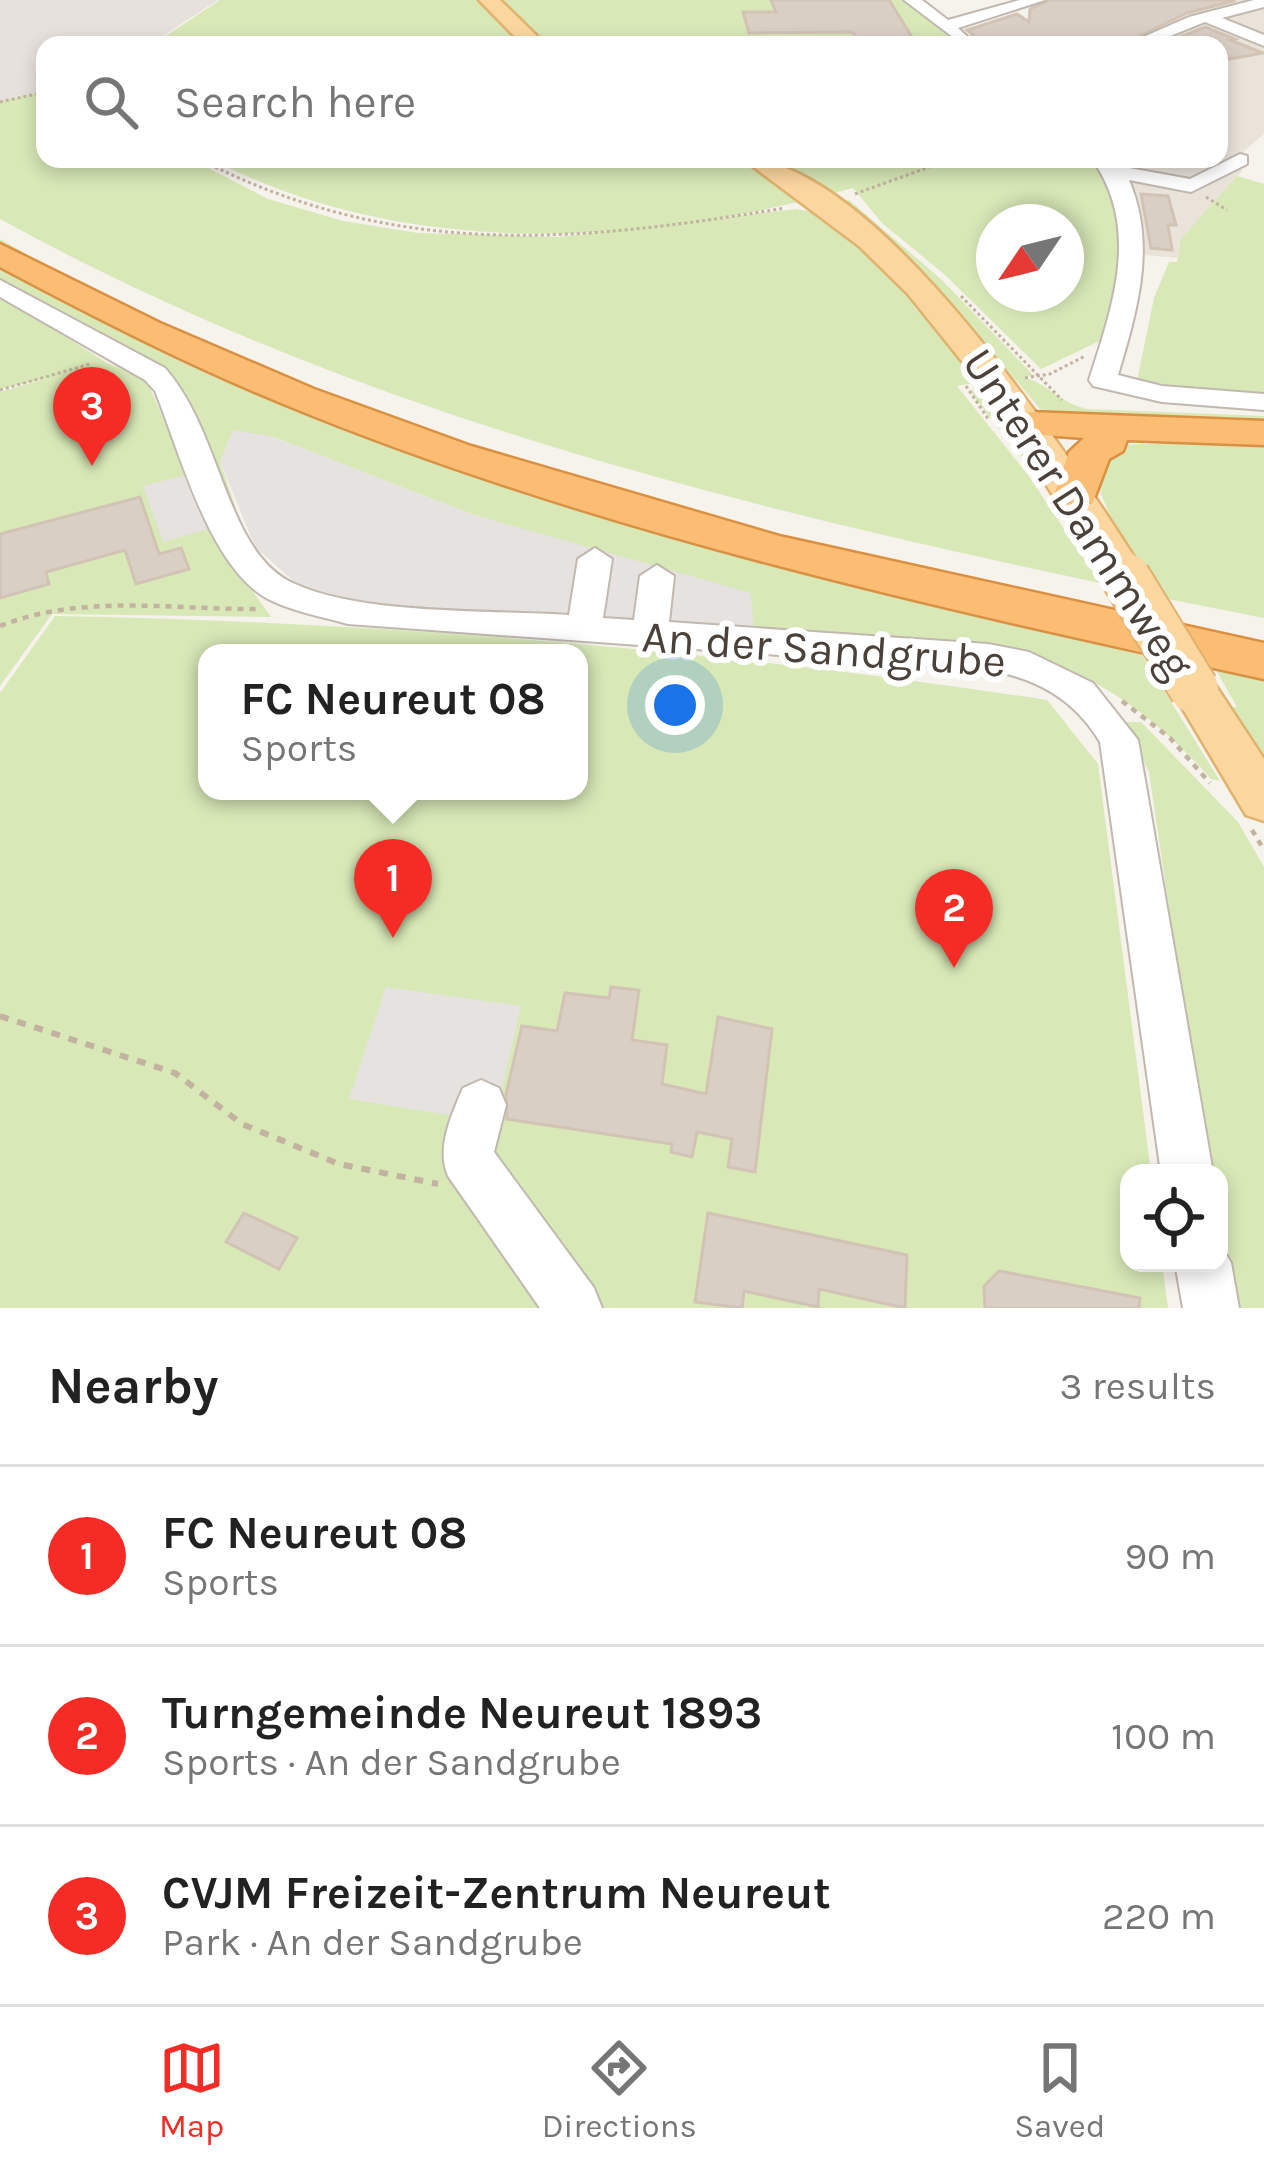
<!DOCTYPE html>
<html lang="en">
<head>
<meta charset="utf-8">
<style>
	body { margin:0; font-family:Karla,sans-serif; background:#f2f2f2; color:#222 }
	.controls { position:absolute; right:36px; bottom:36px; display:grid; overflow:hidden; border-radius:24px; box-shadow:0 6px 18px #0003 }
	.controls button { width:108px; height:108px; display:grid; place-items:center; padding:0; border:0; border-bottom:3px solid #e0e0e0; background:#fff; color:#222; font:60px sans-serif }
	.compass { position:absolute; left:976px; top:204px; width:108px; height:108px; border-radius:50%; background:#fff; box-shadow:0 6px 18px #0003; rotate:235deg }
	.you { position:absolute; left:675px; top:705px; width:42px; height:42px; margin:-30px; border:9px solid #fff; border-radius:50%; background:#1a73e8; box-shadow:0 0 0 18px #1a73e833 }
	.badge { display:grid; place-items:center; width:78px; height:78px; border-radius:50%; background:#f42c25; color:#fff; font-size:39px; font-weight:700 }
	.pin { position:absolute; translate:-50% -99px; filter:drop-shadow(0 3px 6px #0008) }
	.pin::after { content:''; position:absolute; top:63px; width:42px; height:36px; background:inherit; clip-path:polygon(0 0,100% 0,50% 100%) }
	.popup { position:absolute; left:198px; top:644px; width:390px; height:156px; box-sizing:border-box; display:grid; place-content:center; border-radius:24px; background:#fff; filter:drop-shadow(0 3px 9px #0005); font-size:39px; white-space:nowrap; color:#767676 }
	.popup b { font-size:45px; color:#222 }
	.popup::after { content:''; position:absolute; left:50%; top:100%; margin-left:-24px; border:24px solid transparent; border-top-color:#fff }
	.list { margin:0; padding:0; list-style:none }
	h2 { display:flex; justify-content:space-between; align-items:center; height:156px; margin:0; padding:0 48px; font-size:51px }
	h2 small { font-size:39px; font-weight:400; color:#767676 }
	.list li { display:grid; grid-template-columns:78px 1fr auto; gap:36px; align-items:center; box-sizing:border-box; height:180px; padding:0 48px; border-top:3px solid #e0e0e0 }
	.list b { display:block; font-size:45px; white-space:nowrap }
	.list p { margin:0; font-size:39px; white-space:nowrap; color:#767676 }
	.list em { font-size:39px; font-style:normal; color:#767676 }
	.icon { flex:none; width:66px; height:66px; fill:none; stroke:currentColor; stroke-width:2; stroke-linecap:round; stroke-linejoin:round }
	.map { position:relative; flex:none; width:1264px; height:1308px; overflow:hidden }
	.search { position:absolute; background:#fff; box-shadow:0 6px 18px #0003; left:36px; right:36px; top:36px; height:132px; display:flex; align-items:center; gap:30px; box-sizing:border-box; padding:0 42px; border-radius:24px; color:#767676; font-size:45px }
	.sheet { height:696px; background:#fff }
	nav { display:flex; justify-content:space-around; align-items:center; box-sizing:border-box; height:168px; border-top:3px solid #e0e0e0; background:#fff; font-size:33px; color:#767676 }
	nav a { display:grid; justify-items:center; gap:6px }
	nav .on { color:#f42c25 }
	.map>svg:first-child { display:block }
</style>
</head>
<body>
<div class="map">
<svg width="1264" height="1308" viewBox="0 0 1264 1308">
	<rect width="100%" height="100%" fill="#f6f2ec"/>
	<polygon fill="#e9e3da" points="1173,0 1264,0 1264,134 1230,163 1243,170 1180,240 1177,258 1145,255 1132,183 1108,159 1219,159 1219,45 1022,45"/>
	<polygon fill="#e6e1dd" points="0,0 218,0 149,45 45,45 45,91 0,101"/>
	<g fill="#d8e8b7" fill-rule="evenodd">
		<polygon points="220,0 907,0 963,45 152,45"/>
		<path d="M 45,91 L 45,159 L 191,159 L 268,199 L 343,221 L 418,233 L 559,237 L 796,209 L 827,215 L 876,257 L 976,368 L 1073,522 L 974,397 L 971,391 L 979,382 L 957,386 L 1028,475 L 1100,583 C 721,503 341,407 0,219 L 0,101 Z"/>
		<path d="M 211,159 L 1095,159 C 1131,214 1120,275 1110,336 L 1041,369 L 944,274 L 882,223 L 853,188 C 645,246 406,261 211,159 ZM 994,222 L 1066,222 L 1066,294 L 994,294 Z"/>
		<polygon points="1237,176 1264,184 1264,395 1137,381 1154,298 1169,262 1177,262 1180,240"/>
		<path d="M 849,200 L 942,280 L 1033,375 L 1023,378 C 1044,380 1057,402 1087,409 L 1264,416 L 1264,429 L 1052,415 L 1040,409 L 953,305 L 839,202 Z"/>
		<path d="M 0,239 C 376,456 842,558 1264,645 L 1264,651 C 837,570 382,458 0,246 Z"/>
		<path d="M 0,268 L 229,380 L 789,568 L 1142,655 L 1220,781 L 1211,779 C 1156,717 1091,668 1008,650 L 754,633 L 609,557 L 471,514 L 271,436 L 220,461 L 242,527 L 179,387 L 0,279 Z"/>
		<polygon points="0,295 107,363 146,379 216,539 271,617 52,614 0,686 0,392 49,378 0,389"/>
		<polygon points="1196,442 1264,444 1264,618 1168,599 1150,573 1143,573 1115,529 1095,478 1119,445"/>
		<path d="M 55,616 C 388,622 717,650 1047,700 L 1098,764 L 1151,1173 L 1129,1173 L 1129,1263 L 1162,1263 L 1168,1308 L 0,1308 L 0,693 ZM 207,653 L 579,653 L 579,791 L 207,791 Z"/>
		<polygon points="1216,670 1264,680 1264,761 1229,707 1237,707"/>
		<polygon points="1124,722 1141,722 1238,822 1264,867 1264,1308 1228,1308 1219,1250 1219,1173 1208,1173 1149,772"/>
	</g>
	<g fill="#e5e2e0">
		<polygon points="233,430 271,436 471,514 751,593 754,633 368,604 298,585 255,547 220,461"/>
		<polygon points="190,474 212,528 163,542 143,486"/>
		<polygon points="386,987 521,1006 494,1122 349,1099"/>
	</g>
	<g fill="#dacfc5" stroke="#d2c3b5" stroke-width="3">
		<polygon points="771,0 889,0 917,45 863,45 852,32 749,33 743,12 776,12"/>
		<polygon points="1049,0 1231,0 1233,1 1187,13 1121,45 1082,45 1082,38 1062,45 985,45 967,30 1017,14 1029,22 1030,9"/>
		<polygon points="1205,27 1235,39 1230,40 1263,53 1219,61 1219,42 1160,45"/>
		<polygon points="1141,194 1168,196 1176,225 1168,225 1172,250 1151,248"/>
		<polygon points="140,497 159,554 181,548 189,569 136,584 125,550 46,572 49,584 0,598 0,534"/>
		<polygon points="611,987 639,990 632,1040 667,1045 662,1084 706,1094 718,1017 772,1029 755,1172 728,1167 732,1139 697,1132 692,1157 671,1152 672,1144 507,1119 506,1094 522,1026 557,1031 565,993 609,998"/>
		<polygon points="244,1213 297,1238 279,1269 226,1242"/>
		<polygon points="708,1213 907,1255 905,1308 819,1289 818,1307 744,1291 742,1308 695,1302"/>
		<polygon points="999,1271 1140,1298 1139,1308 985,1308 984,1286"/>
	</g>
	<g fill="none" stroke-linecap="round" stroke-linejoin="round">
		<g stroke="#c1b8af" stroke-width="4">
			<g id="minor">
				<polygon points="904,0 922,0 948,20 1020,0 1045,0 958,28 970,39 962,44"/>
				<polygon points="1254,0 1264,0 1264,7 1222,18 1264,35 1264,46 1205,22 1148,45 1125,45 1189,17"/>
				<path d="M 1240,154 L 1247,156 L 1247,164 L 1191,192 L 1129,180 C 1157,245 1137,311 1118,375 L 1162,386 L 1264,394 L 1264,410 L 1162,402 L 1093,386 L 1089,380 C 1113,305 1141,228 1092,159 L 1113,159 L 1118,166 L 1190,179 Z"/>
				<path d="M 0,280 L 165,368 C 205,414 217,480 245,533 C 257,555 272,574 295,584 C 363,615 492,610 569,615 L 578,559 L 595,548 L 612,559 L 603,618 L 634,620 L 640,576 L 657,565 L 674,576 L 669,622 L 988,644 L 1029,652 L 1093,683 L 1138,740 L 1213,1173 L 1161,1173 L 1100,742 C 1074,699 1036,678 988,670 L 348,624 C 323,617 291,611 268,599 C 209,567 180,452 155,391 L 145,380 L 0,297 Z"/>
				<path d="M 481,1080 L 499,1088 L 506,1105 L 494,1152 L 594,1288 L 602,1308 L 540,1308 L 448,1176 C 436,1148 451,1116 463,1088 Z"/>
				<polygon points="1219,1242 1231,1263 1239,1308 1183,1308 1175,1263 1219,1263"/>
			</g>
		</g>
		<g stroke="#e1b16e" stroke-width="5">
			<g id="major">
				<polygon points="479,0 500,0 546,45 523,45"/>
				<path d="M 743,159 C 876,159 1074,462 1141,568 L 1135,578 L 1105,578 L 993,400 L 908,294 L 859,246 Z"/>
				<polygon points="1194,672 1210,677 1264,759 1264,821 1246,815 1171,689 1178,677"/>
			</g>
		</g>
		<g stroke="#da9042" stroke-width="5">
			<g id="highway">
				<path d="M 0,244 L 160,323 L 314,389 L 471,446 L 779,536 L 1264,643 L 1264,679 C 934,607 600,534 286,405 C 188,365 94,317 0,267 Z"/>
				<polygon points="1029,412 1264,421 1264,445 1127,440 1123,451 1109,459 1092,504 1060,504 1054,495 1069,452 1084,438 1015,433 1009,424 1015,415"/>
			</g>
		</g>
		<g stroke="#c3b2a0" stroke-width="3" stroke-dasharray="3 3" stroke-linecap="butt">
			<polyline points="0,102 45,92"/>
			<path d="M 199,159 C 396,260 573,243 785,208"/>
			<polyline points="855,194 951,159"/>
			<polyline points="1206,197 1227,210"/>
			<polyline points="961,296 1062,400"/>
			<polyline points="1025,378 1050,374 1085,356"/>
			<polyline points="966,386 989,420"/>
			<polyline points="0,390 90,364"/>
		</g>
		<g stroke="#c3b2a0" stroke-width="4.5" stroke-dasharray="6 6" stroke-linecap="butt">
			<path d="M 0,626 C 84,593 170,610 258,609"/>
			<polyline points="1122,701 1170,738 1210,783"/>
			<polyline points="1252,830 1264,850"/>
		</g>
		<polyline stroke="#c3b2a0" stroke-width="6" stroke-dasharray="9 9" stroke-linecap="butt" points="0,1016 175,1073 242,1124 339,1164 438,1184"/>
		<use href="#minor" fill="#fff" fill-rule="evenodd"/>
		<use href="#major" fill="#fbd69f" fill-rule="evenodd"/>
		<use href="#highway" fill="#fabd73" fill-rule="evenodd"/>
		<g stroke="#e1b16e" stroke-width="40" stroke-linecap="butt">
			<polyline id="major-bridge-far1" points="1120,568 1128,581"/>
		</g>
		<g stroke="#e1b16e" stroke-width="52" stroke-linecap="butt">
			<polyline id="major-bridge" points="1126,578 1194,689"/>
		</g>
		<use href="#major-bridge-far1" stroke="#fbd69f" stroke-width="38"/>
		<use href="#major-bridge" stroke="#fbd69f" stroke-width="48"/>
	</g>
	<g text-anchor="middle" stroke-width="12" stroke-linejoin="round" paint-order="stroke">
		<g font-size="45" fill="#4a423a" stroke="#fff">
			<text transform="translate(1079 513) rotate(57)" y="16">Unterer Dammweg</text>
			<text transform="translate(824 648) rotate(4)" y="16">An der Sandgrube</text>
		</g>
	</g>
</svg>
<div class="controls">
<button><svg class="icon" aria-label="locate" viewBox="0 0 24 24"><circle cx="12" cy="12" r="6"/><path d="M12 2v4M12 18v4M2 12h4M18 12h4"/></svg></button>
</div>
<svg class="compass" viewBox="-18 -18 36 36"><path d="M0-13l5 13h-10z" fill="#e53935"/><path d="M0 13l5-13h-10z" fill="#767676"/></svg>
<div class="you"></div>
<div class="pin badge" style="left:393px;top:938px">1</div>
<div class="popup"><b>FC Neureut 08</b>Sports</div>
<div class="pin badge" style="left:954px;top:968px">2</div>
<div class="pin badge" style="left:92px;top:466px">3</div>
<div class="search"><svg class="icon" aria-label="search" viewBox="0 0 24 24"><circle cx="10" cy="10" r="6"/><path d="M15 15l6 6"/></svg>Search here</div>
</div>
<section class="sheet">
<h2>Nearby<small>3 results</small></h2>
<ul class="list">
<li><span class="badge">1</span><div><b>FC Neureut 08</b><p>Sports</p></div><em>90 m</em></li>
<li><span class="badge">2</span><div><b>Turngemeinde Neureut 1893</b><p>Sports · An der Sandgrube</p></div><em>100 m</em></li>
<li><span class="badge">3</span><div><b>CVJM Freizeit-Zentrum Neureut</b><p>Park · An der Sandgrube</p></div><em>220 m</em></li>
</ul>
</section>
<nav>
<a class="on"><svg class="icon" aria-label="map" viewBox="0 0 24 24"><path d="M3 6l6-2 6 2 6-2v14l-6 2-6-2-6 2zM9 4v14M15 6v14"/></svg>Map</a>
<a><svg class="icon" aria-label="directions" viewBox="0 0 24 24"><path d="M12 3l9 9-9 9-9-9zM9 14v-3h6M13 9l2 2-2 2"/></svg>Directions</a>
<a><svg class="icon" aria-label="saved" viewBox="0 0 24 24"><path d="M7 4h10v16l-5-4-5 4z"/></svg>Saved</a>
</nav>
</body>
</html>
